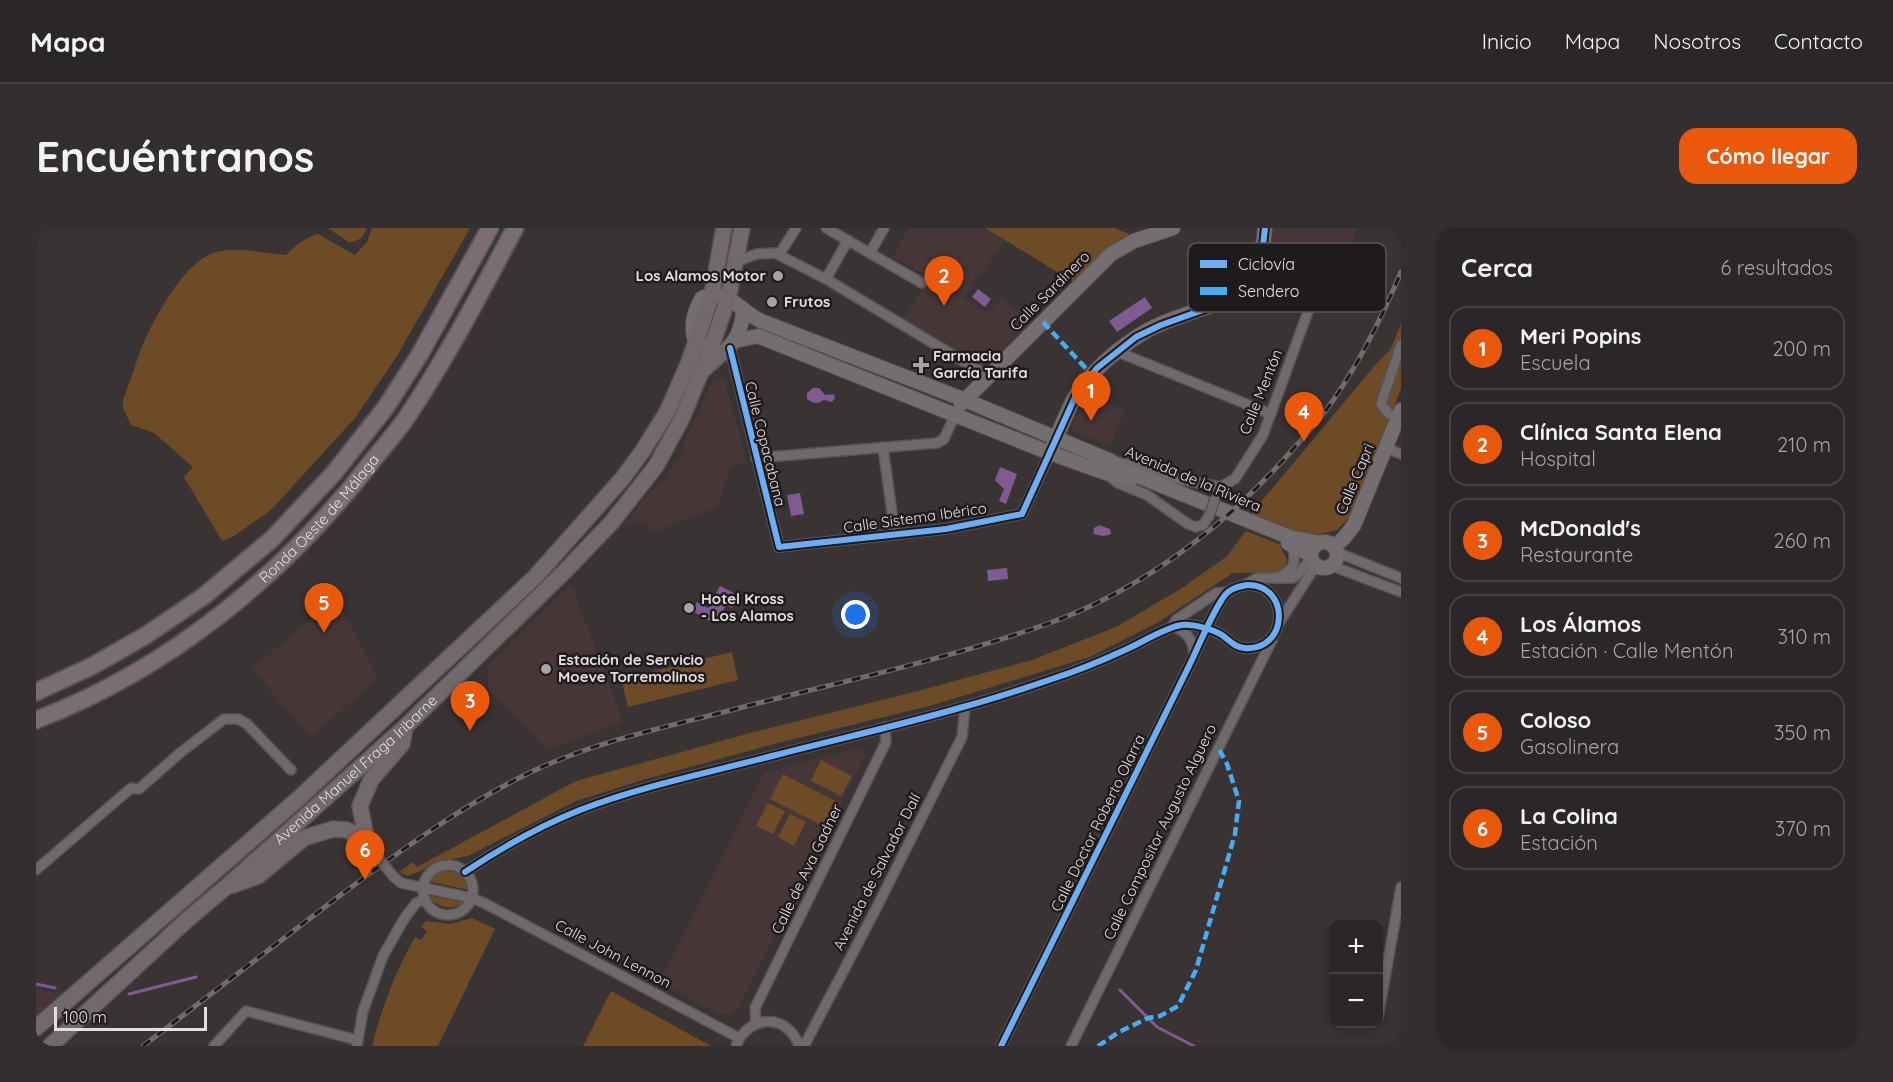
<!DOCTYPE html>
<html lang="es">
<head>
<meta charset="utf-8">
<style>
	body { margin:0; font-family:Quicksand,sans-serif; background:#332e2f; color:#f1f3f6 }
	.controls { position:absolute; right:18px; bottom:18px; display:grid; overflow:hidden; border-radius:12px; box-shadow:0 3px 9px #0003 }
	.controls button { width:54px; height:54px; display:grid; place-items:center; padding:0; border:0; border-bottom:2px solid #474344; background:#2b2627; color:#f1f3f6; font:30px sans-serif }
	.scale { position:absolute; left:18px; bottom:15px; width:153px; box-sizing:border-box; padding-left:6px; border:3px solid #e4dede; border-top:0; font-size:16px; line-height:21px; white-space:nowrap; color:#e4dede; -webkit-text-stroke:4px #1f1a1b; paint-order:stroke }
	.you { position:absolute; left:820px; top:387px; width:21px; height:21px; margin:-15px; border:4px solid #fff; border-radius:50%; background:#1a73e8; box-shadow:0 0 0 9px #1a73e833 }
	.badge { display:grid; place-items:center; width:39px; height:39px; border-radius:50%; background:#ea580c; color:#fff; font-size:20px; font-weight:700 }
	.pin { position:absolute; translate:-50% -50px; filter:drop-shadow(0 2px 3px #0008) }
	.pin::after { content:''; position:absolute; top:32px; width:21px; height:18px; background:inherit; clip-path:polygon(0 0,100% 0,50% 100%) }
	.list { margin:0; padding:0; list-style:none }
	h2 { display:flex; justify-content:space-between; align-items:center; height:78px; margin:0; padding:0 24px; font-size:26px }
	h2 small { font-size:20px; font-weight:400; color:#a6a5a7 }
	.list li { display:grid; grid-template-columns:39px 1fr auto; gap:18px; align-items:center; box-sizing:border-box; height:84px; margin:0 12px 12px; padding:0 12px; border:2px solid #474344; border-radius:18px }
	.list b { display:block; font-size:22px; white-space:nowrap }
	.list p { margin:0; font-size:20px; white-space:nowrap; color:#a6a5a7 }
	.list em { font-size:20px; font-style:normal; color:#a6a5a7 }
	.map { position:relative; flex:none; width:1365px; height:818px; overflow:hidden; border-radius:18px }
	header { display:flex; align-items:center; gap:36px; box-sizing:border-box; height:84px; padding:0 30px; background:#2b2627; border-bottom:2px solid #474344 }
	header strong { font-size:28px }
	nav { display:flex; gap:33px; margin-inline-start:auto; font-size:21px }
	.intro { display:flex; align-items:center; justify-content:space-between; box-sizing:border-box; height:144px; padding:0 36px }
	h1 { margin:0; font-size:42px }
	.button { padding:15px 27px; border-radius:18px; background:#ea580c; color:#fff; font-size:21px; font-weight:700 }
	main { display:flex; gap:36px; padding:0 36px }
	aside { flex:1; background:#2b2627; border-radius:18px; box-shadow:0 3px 9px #0003 }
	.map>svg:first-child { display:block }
</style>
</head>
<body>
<header>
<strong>Mapa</strong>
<nav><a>Inicio</a><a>Mapa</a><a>Nosotros</a><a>Contacto</a></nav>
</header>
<div class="intro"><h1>Encuéntranos</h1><a class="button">Cómo llegar</a></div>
<main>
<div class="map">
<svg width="1365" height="818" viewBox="0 0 1365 818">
	<rect width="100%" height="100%" fill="#393334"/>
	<g fill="#463638">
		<polygon points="873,0 949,0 969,12 928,70 951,86 966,70 996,97 951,141 867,93 893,49 857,29"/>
		<polygon points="1237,0 1321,0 1316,16 1283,65 1229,42 1236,18"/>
		<polygon points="678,150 688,150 711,235 695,238 682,279 615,305 609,293 588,298 610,267 624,257 648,221 646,219"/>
		<polygon points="1050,166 1089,182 1074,218 1035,202"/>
		<polygon points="535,356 587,494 511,522 453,462 451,445 454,436"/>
		<polygon points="300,369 342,450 275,509 216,441"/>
		<polygon points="822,520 828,524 827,531 701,781 694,786 683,786 624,754 728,545"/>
		<polygon points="0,761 26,766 0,791"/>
	</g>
	<g fill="#6d4b27">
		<path d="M 292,0 L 331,0 C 326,10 323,14 312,14 Z"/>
		<path d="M 336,0 L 434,0 L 361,128 L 319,190 L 235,282 L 198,308 L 186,313 L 148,249 L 157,239 L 118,205 L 95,197 L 87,180 L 87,172 C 96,150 102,124 113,103 C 126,78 152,30 181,24 C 203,19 228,25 250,27 C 259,17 270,10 282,6 L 319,27 L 331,14 Z"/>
		<polygon points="949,0 1079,0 1093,6 1041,56"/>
		<polygon points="1365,96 1365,161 1313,290 1301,302 1270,309 1213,288 1341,135 1354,122"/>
		<polygon points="1210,303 1243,316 1251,332 1249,338 1241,344 1197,345 1121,395 1054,429 897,477 742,515 610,551 540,573 432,628 398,634 385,643 371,648 363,644 377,634 381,639 540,553 718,504 882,463 996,432 1080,399 1146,360 1190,329"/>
		<polygon points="696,424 702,452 592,479 585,451"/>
		<polygon points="785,532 816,548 805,568 775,553"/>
		<polygon points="747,546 801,574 789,599 734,571"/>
		<polygon points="732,575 749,583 737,606 720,598"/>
		<polygon points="754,586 770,594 758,618 742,609"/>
		<path d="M 408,643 C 422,643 429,649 433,662 L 391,653 L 395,648 Z"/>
		<path d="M 390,667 L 429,674 C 415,684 400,679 390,667 Z"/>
		<path d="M 436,690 L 459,701 L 402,818 L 336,818 C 346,779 359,744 379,709 L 385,712 L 391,703 L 385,699 L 390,693 L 414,696 Z"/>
		<polygon points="575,763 675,818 547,818"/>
	</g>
	<g fill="#805a92">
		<polygon points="942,61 955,71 949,79 936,69"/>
		<polygon points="1109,69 1116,80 1081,104 1073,93"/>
		<path d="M 777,160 L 783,160 L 789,167 L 798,166 L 799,170 L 796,174 L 788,172 C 781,176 778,176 771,171 L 771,165 Z"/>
		<polygon points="964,239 981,246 970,276 963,273 968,261 959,252"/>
		<polygon points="764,265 768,286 755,288 751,267"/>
		<path d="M 1063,297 L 1074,301 L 1075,306 C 1070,309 1061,308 1057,305 L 1058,300 Z"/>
		<polygon points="971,340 972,351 952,353 951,342"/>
		<polygon points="684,358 702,367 696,380 690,377 680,396 656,383 661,374 672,380"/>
	</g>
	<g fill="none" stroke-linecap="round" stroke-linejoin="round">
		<g stroke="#805a92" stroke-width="3">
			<polyline points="0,756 19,760"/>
			<polyline points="1084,762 1121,799 1158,818"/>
			<polyline points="93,766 160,749"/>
		</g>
		<g stroke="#575253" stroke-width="12">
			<g id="street">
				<polyline points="790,0 886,55"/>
				<polyline points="834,25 848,0"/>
				<polyline points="743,27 760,0"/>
				<polyline points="707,31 721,26 739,25 790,51 952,148"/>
				<polyline points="790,51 812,12"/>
				<polyline points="694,120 743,319 910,301 986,286 1014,225"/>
				<polyline points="1082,124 1235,186"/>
				<polyline points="1361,191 1352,185 1345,176 1365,117"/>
				<polyline points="847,219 859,307"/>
				<polyline points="1350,220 1365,226"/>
				<polyline points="720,230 901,215 908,211 919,187"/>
				<polyline points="1078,234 1091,236 1131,249 1184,259"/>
				<polyline points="1072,247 1082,255 1111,267 1152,296 1160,299 1167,297 1173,288"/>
				<polyline points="1184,259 1199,251 1227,207 1278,67"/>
				<polyline points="1300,324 1365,350"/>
				<polyline points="1296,338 1365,364"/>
				<path d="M 1242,349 C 1258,343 1262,332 1255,316"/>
				<path d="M 1209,357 L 1221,350 L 1257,350 C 1265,345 1268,336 1276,331"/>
				<polyline points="1243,395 1280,337"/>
				<polyline points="1136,398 1140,392 1180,365 1192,364"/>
				<path d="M 1139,399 C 1152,405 1157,412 1158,427"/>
				<circle cx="412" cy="662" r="25"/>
				<polyline points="0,642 95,560 103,561 144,525 188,491 202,491 211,496 255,542"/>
				<path d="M 429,644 C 465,620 504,598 544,582 C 606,558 675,544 740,527 C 802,511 865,497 927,479 C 957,471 987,461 1016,451 C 1041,443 1065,433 1089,422 C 1103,416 1132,398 1146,397 C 1157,396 1176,401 1186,407 C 1193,412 1198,419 1208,420 C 1253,424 1255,356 1211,357 C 1205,358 1197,360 1192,364 C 1181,373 1161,422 1153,438 L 965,818"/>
				<polyline points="358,649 365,655 436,670 448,675 703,810"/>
				<polyline points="1342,789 1365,659"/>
				<polyline points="720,796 719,780 850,514 849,499"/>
				<polyline points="178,818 210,783 321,812"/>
				<polyline points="321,818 327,783 347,728 368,691 380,675 389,671"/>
				<path d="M 700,818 C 712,786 752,785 763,818"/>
				<polyline points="768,818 841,679 926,509 929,479"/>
				<polyline points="1035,818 1236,412"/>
			</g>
		</g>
		<g stroke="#575253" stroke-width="16">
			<g id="secondary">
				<path d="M 707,83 C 706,99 700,115 686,125 L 660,116 C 654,99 657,86 666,70 C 692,60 704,83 725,93 L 929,172 L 1075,233 L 1087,242 L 1253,309 L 1284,315"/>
				<polyline points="698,113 722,108 1014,225 1070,245 1095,251"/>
				<polyline points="925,176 1075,26 1098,13 1137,0"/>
				<path d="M 1017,218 C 1024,201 1031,183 1040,167 C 1054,145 1078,124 1099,110 C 1154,72 1223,89 1229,0"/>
				<circle cx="1288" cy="327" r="13"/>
				<polyline points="1252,315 1275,327"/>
				<polyline points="1298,319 1308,310 1318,297 1365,182"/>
			</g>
		</g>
		<g stroke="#575253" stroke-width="18">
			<g id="primary">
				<polyline points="668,141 686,125"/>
				<polyline points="331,614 324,578 335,552 366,516 369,499"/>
				<polyline points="197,657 222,648 268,610 297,601 311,602 331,614"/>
				<polyline points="0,800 262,571 499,349 586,251 606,224 631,184 653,134 676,66 688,0"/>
				<path id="s1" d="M 14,818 L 152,691 L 190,659 L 369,499 L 530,342 L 576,294 L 620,238 L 646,190 L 674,122 L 692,71 L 706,0"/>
			</g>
		</g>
		<g stroke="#575253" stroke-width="20">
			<g id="highway">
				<polyline points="0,464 56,438 109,408 168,368 236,311 298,245 350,179 384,126 454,0"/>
				<path id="s2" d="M 0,492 C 134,441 250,345 337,232 C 348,218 361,204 371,189 C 411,129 445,64 479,0"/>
			</g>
		</g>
		<use href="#street" stroke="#6e696a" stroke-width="9"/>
		<use href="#secondary" stroke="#756e70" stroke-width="14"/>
		<use href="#primary" stroke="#72696c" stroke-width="15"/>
		<use href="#highway" stroke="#7a6e74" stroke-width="16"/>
		<g stroke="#716d6e" stroke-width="5">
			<path id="rail" d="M 107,818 C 172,768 237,718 302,669 C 364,623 425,578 495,544 C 562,512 636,498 707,479 C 808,453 912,431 1011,396 C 1107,362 1192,296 1258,220 C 1268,209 1279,197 1288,185 C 1320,142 1344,94 1365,44"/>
		</g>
		<use href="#rail" stroke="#1f1a1b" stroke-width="3" stroke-dasharray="9" stroke-linecap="butt"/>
		<g stroke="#575253" stroke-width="12" stroke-linecap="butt">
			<g id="street-bridge">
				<polyline points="1173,288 1179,271"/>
				<polyline points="336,622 358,649"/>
			</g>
		</g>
		<use href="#street-bridge" stroke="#6e696a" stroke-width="9"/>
		<g stroke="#46acf6" stroke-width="4.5" stroke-dasharray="9 4.5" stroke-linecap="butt">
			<polyline points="1007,94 1056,147"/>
			<polyline points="1062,818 1083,804 1112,790 1124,788 1142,778 1160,742 1199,606 1203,573 1191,536 1183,521"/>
		</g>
		<g stroke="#1f1a1b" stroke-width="10">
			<g id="cycleway">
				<polyline points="694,120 743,319 910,301 986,286 1040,167 1061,140 1100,109 1125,97 1178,78 1201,63 1217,46 1226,26 1229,0"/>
				<path d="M 429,644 C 465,620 504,598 544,582 C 606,558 675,544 740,527 C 802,511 865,497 927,479 C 957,471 987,461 1016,451 C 1041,443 1065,433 1089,422 C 1103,416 1132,398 1146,397 C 1157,396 1176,401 1186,407 C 1193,412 1198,419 1208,420 C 1253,424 1255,356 1211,357 C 1205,358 1197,360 1192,364 C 1181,373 1161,422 1153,438 L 965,818"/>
			</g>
		</g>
		<use href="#cycleway" stroke="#6dadf4" stroke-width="6"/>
	</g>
	<g fill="#a8a2a2" stroke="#1f1a1b" stroke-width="2">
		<circle cx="742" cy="48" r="6"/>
		<circle cx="736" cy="74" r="6"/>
		<path d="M882 128h6v6h6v6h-6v6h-6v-6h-6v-6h6z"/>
		<circle cx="653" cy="380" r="6"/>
		<circle cx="510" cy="441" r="6"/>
	</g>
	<g text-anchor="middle" stroke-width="5" stroke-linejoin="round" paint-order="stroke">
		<g font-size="15" font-weight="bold" fill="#e4dede" stroke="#1f1a1b" text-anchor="start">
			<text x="730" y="53" text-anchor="end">Los Alamos Motor</text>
			<text x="748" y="79">Frutos</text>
			<text x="897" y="133">Farmacia<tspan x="897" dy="17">García Tarifa</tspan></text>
			<text x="665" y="376">Hotel Kross<tspan x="665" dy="17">- Los Alamos</tspan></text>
			<text x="522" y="437">Estación de Servicio<tspan x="522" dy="17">Moeve Torremolinos</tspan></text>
		</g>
		<g font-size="15" fill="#e4dede" stroke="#1f1a1b">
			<text transform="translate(1014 63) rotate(-45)" y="5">Calle Sardinero</text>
			<text transform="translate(1225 164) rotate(-68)" y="5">Calle Mentón</text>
			<text transform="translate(729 216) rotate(76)" y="5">Calle Copacabana</text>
			<text transform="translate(1157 251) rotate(23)" y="5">Avenida de la Riviera</text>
			<text transform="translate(1319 251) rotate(-67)" y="5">Calle Capri</text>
			<text dy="5" stroke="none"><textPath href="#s2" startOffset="351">Ronda Oeste de Málaga</textPath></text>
			<text transform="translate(879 290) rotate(-8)" y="5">Calle Sistema Ibérico</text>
			<text dy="5" stroke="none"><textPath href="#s1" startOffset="412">Avenida Manuel Fraga Iribarne</textPath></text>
			<text transform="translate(1062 595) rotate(-64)" y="5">Calle Doctor Roberto Olarra</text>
			<text transform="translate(1124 604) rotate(-64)" y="5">Calle Compositor Augusto Alguero</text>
			<text transform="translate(771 641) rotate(-64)" y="5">Calle de Ava Gadner</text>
			<text transform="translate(841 644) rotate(-63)" y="5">Avenida de Salvador Dalí</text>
			<text transform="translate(577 726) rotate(28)" y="5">Calle John Lennon</text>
		</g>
	</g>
	<rect x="1152" y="15" width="198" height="69" rx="9" fill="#1f1a1b" stroke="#5a5556" stroke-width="1.5"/>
	<rect x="1164" y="32" width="27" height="8" fill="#6dadf4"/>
	<rect x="1164" y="59" width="27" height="8" fill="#46acf6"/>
	<g font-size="16" fill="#e4dede">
		<text x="1202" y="42">Ciclovía</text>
		<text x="1202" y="69">Sendero</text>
	</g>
</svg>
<div class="controls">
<button>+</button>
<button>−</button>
</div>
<div class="scale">100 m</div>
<div class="you"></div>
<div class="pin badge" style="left:1055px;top:193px">1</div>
<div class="pin badge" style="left:908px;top:78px">2</div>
<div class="pin badge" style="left:434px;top:503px">3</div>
<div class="pin badge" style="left:1268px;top:214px">4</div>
<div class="pin badge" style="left:288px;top:405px">5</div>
<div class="pin badge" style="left:329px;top:652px">6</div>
</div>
<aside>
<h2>Cerca<small>6 resultados</small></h2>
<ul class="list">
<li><span class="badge">1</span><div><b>Meri Popins</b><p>Escuela</p></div><em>200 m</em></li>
<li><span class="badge">2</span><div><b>Clínica Santa Elena</b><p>Hospital</p></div><em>210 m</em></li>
<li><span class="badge">3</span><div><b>McDonald's</b><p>Restaurante</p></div><em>260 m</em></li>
<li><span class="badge">4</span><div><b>Los Álamos</b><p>Estación · Calle Mentón</p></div><em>310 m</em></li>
<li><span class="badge">5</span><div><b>Coloso</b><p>Gasolinera</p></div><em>350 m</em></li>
<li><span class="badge">6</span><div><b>La Colina</b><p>Estación</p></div><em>370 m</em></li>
</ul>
</aside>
</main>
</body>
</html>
